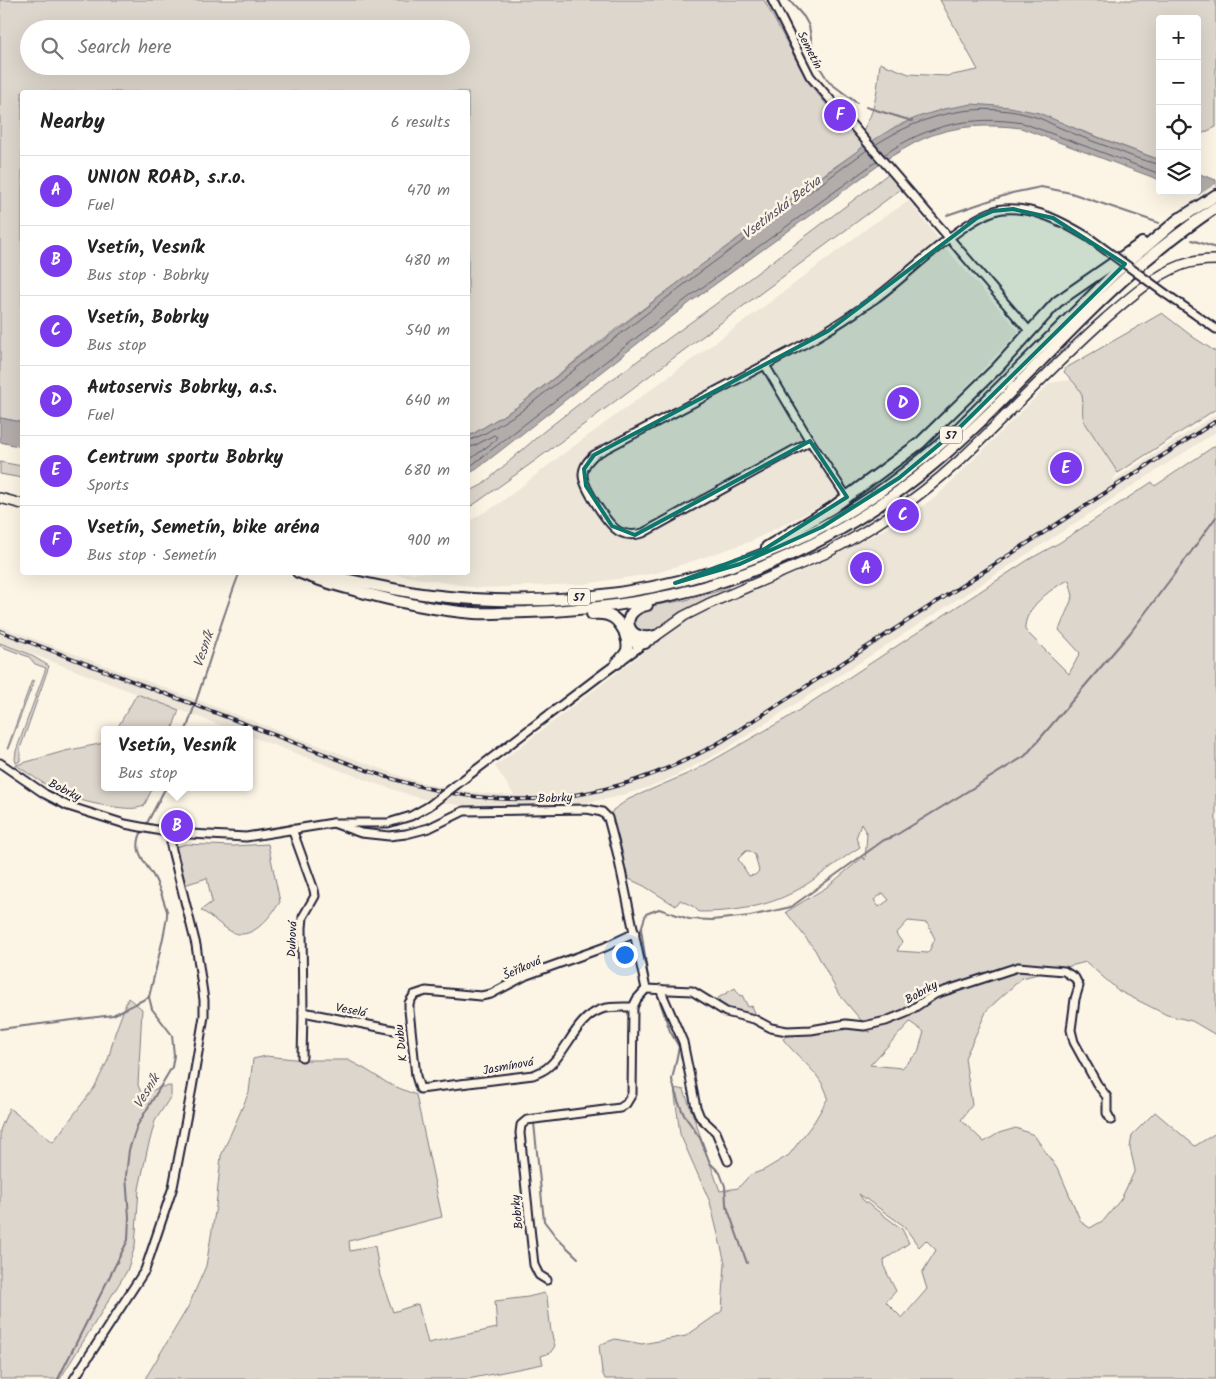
<!DOCTYPE html>
<html lang="en">
<head>
<meta charset="utf-8">
<style>
	body { margin:0; font-family:Kalam,sans-serif; background:#f2f2f2; color:#222 }
	.controls { position:absolute; right:15px; top:15px; display:grid; overflow:hidden; border-radius:5px; box-shadow:0 5px 20px #0002 }
	.controls button { width:45px; height:45px; display:grid; place-items:center; padding:0; border:0; border-bottom:1px solid #e0e0e0; background:#fff; color:#222; font:25px sans-serif }
	.you { position:absolute; left:624px; top:954px; width:18px; height:18px; margin:-12px; border:4px solid #fff; border-radius:50%; background:#1a73e8; box-shadow:0 0 0 8px #1a73e833 }
	.badge { display:grid; place-items:center; width:32px; height:32px; border-radius:50%; background:#7c3aed; color:#fff; font-size:16px; font-weight:700 }
	.pin { position:absolute; translate:-50% -50%; border:2px solid #fff; box-shadow:0 1px 5px #0006 }
	.popup { position:absolute; left:101px; top:726px; width:152px; height:65px; box-sizing:border-box; display:grid; place-content:center; border-radius:5px; background:#fff; filter:drop-shadow(0 1px 4px #0005); font-size:16px; white-space:nowrap; color:#767676 }
	.popup b { font-size:19px; color:#222 }
	.popup::after { content:''; position:absolute; left:50%; top:100%; margin-left:-10px; border:10px solid transparent; border-top-color:#fff }
	.list { margin:0; padding:0; list-style:none }
	h2 { display:flex; justify-content:space-between; align-items:center; height:65px; margin:0; padding:0 20px; font-size:21px }
	h2 small { font-size:16px; font-weight:400; color:#767676 }
	.list li { display:grid; grid-template-columns:32px 1fr auto; gap:15px; align-items:center; box-sizing:border-box; height:70px; padding:0 20px; border-top:1px solid #e0e0e0 }
	.list b { display:block; font-size:19px; white-space:nowrap }
	.list p { margin:0; font-size:16px; white-space:nowrap; color:#767676 }
	.list em { font-size:16px; font-style:normal; color:#767676 }
	.icon { flex:none; width:28px; height:28px; fill:none; stroke:currentColor; stroke-width:2; stroke-linecap:round; stroke-linejoin:round }
	.map { position:relative; flex:none; width:1216px; height:1379px; overflow:hidden }
	.search { position:absolute; background:#fff; box-shadow:0 5px 20px #0002; left:20px; top:20px; width:450px; height:55px; display:flex; align-items:center; gap:12px; box-sizing:border-box; padding:0 18px; border-radius:28px; color:#767676; font-size:19px }
	.panel { position:absolute; background:#fff; box-shadow:0 5px 20px #0002; left:20px; top:90px; width:450px; height:485px; border-radius:5px }
	.map>svg:first-child { display:block }
</style>
</head>
<body>
<div class="map">
<svg width="1216" height="1379" viewBox="0 0 1216 1379">
	<rect width="100%" height="100%" fill="#fcf5e5"/>
	<filter id="ink" filterUnits="userSpaceOnUse"><feTurbulence type="fractalNoise" baseFrequency=".02" numOctaves="2"/><feDisplacementMap in="SourceGraphic" scale="10" xChannelSelector="R" yChannelSelector="G"/><feConvolveMatrix kernelMatrix="1 2 1 2 8 2 1 2 1" color-interpolation-filters="sRGB"/></filter>
	<g filter="url(#ink)">
		<g fill="#ece5d8">
			<polygon points="909,201 948,251 1019,331 926,429 836,498 749,542 657,573 583,584 478,588 386,573 468,572 468,522 500,503 559,457 777,297 870,226"/>
			<polygon points="1072,380 1082,395 1082,415 1084,421 1118,473 1111,482 1216,414 1216,432 726,749 671,778 649,787 612,798 556,807 492,809 463,806 419,798 374,783 250,736 250,730 233,730 0,642 0,626 403,777 448,789 493,794 514,795 495,766 683,622 753,590 809,568 893,525 936,497 1050,383"/>
		</g>
		<g fill="#dcd6cc" stroke="#7f7c84" fill-rule="evenodd">
			<path d="M 0,0 L 764,0 L 808,82 L 842,123 L 857,137 C 876,117 877,90 880,63 L 909,74 L 947,76 L 978,70 L 940,0 L 1216,0 L 1216,127 L 1197,136 L 1197,19 L 1160,19 L 1160,160 L 1063,124 L 944,109 L 919,117 L 895,127 L 830,170 L 616,329 L 517,407 L 468,437 L 468,92 L 22,92 L 22,422 L 0,418 ZM 29,29 L 461,29 L 461,66 L 29,66 Z"/>
			<polygon points="888,174 901,189 536,460 476,503 468,508 468,492 482,485 543,432 592,394 713,306"/>
			<path d="M 1162,313 L 1193,337 L 1216,352 L 1216,409 L 1118,473 L 1084,421 C 1081,412 1084,404 1082,395 C 1079,387 1070,378 1064,372 L 1066,368 Z"/>
			<path d="M 1216,445 L 1216,1035 L 1192,1021 L 1167,1015 L 1119,991 L 1086,962 L 1022,978 L 987,1010 L 965,1058 L 972,1105 L 961,1120 L 984,1142 L 999,1133 L 1016,1128 L 1034,1135 L 1060,1173 L 1081,1222 L 1090,1228 L 1104,1220 L 1121,1199 L 1135,1170 L 1130,1148 L 1132,1135 L 1155,1112 L 1195,1146 L 1216,1133 L 1216,1379 L 605,1379 L 602,1372 L 599,1345 L 615,1339 L 642,1344 L 686,1336 L 722,1311 L 725,1263 L 710,1202 L 680,1134 L 674,1088 L 684,1090 L 720,1191 L 738,1188 L 750,1175 L 764,1170 L 789,1155 L 814,1122 L 828,1098 C 822,1073 797,1058 783,1039 L 786,1036 L 847,1027 L 871,1032 L 838,993 L 815,950 L 786,912 L 827,887 L 863,857 L 865,860 L 867,834 L 861,824 L 856,838 L 860,847 C 836,862 815,881 790,894 C 762,908 729,912 699,912 L 694,907 L 680,900 L 676,906 L 644,886 L 629,879 L 610,816 L 613,810 L 629,799 L 694,771 L 787,718 L 1028,560 L 1059,543 L 1152,482 L 1155,486 ZM 1069,580 L 1073,596 L 1059,630 L 1080,653 L 1069,674 L 1025,630 C 1023,609 1052,587 1069,580 ZM 746,851 L 750,851 L 755,855 L 759,871 L 755,875 L 749,876 L 738,859 ZM 883,893 L 889,900 L 879,907 L 874,900 ZM 908,921 L 927,923 L 935,939 L 928,953 L 897,951 L 902,942 L 896,934 ZM 910,1022 L 924,1032 L 918,1052 L 902,1068 L 870,1065 ZM 859,1194 L 904,1226 L 919,1247 L 926,1240 L 936,1250 L 922,1273 L 927,1289 L 902,1318 L 886,1302 L 896,1291 L 885,1269 L 884,1260 L 909,1243 L 902,1229 L 863,1200 Z"/>
			<polygon points="0,462 22,466 22,478 0,474"/>
			<polygon points="729,588 729,590 685,610 652,634 644,635 633,627 633,617 645,607 686,600"/>
			<polygon points="0,643 27,653 49,666 20,749 20,761 16,763 15,759 16,751 46,668 35,664 29,657 0,646"/>
			<polygon points="32,680 34,681 8,749 7,749"/>
			<polygon points="137,694 179,710 172,730 116,730"/>
			<path d="M 104,743 L 104,787 L 153,787 L 144,806 C 134,810 125,808 114,807 C 70,801 52,790 16,765 L 65,751 Z"/>
			<path d="M 185,844 L 233,846 L 268,844 L 280,902 C 270,917 251,943 230,931 C 220,925 211,916 201,910 L 212,902 L 207,878 L 184,885 L 176,851 L 176,847 Z"/>
			<polygon points="735,988 740,996 742,995 748,1007 752,1006 757,1017 730,1012 722,1007 718,998"/>
			<polygon points="128,998 142,1009 138,1085 142,1095 160,1087 171,1086 171,1096 155,1121 147,1151 139,1189 135,1246 127,1271 60,1379 0,1379 0,1130 9,1108 53,1142 94,1088 108,1060 115,1033"/>
			<polygon points="266,1056 303,1060 348,1060 365,1069 389,1084 416,1095 442,1217 349,1241 350,1251 375,1246 380,1276 393,1312 418,1304 428,1343 497,1328 495,1301 528,1297 544,1293 547,1297 551,1332 555,1346 550,1353 541,1356 543,1364 468,1379 145,1379 188,1307 206,1266 216,1206 221,1156 249,1092 253,1059"/>
		</g>
		<g fill="#b2adab" stroke="#78757e">
			<path d="M 972,104 L 1010,107 L 1039,113 L 1086,133 L 1160,160 L 1160,180 L 1021,128 C 989,124 955,125 925,138 C 913,143 901,151 890,157 L 692,301 L 477,469 L 468,474 L 468,437 L 517,407 L 692,272 L 864,146 L 895,127 L 918,117 L 944,109 Z"/>
			<polygon points="1197,173 1216,180 1216,201 1190,191 1197,191"/>
			<polygon points="0,418 22,422 22,447 0,442"/>
		</g>
		<polygon fill="#fcf5e5" points="1216,184 1216,203 1197,196 1205,191"/>
		<g fill="none" stroke-linecap="round" stroke-linejoin="round">
			<g stroke="#5c5a68" stroke-width="1">
				<path d="M 875,145 C 924,113 982,99 1039,118 C 1047,121 1055,126 1063,129 C 1077,135 1091,141 1106,146 C 1123,152 1142,162 1160,164"/>
				<path d="M 884,155 C 926,125 972,115 1023,123 L 1160,174"/>
				<polyline points="468,441 484,434 520,412 695,276 867,150"/>
				<polyline points="468,447 474,446 494,435 497,437 496,440 468,461"/>
				<polyline points="468,468 689,297 877,161"/>
			</g>
			<g stroke="#78757e" stroke-width="2">
				<polyline points="789,0 804,17 809,26 815,60 829,82 857,103"/>
				<polyline points="866,107 912,121"/>
				<polyline points="947,215 1012,193 1041,187 1071,193 1159,223"/>
				<polyline points="1192,240 1216,248"/>
				<path d="M 186,730 C 205,678 219,626 239,574"/>
				<polyline points="146,825 166,787"/>
				<polyline points="647,980 648,978 641,929 646,914 659,909 689,919 712,920 750,916 791,907 884,840 893,837 1025,756 1130,633 1191,552 1216,517"/>
				<polyline points="658,996 670,1031 679,1047 672,1080 678,1101 684,1115 700,1138 710,1163 720,1173 725,1186 726,1204 747,1263"/>
				<polyline points="0,1029 113,1015 149,997"/>
				<polyline points="629,1043 629,1027"/>
				<polyline points="575,1117 534,1123 544,1221 557,1238 578,1258"/>
				<path d="M 58,1379 L 128,1240 L 129,1217 L 126,1176 L 129,1150 L 137,1126 L 172,1067 L 174,1055 L 172,1035 L 152,1009 L 149,997 C 152,984 169,919 167,911 C 164,901 160,890 156,881 C 147,862 130,853 143,829"/>
			</g>
			<g stroke="#22223b" stroke-width="11">
				<g id="minor">
					<polyline points="772,0 810,76 1030,332"/>
					<polyline points="1166,294 1216,329"/>
					<path d="M 765,365 L 594,455 C 588,461 583,466 583,475 C 583,487 609,527 620,532 C 628,536 635,535 643,533 L 810,441"/>
					<path d="M 847,497 L 810,441 L 765,365 C 786,353 808,343 828,330 C 845,320 860,309 876,298 C 907,276 968,213 1003,209 C 1034,206 1063,222 1088,237"/>
					<polyline points="0,763 45,794 68,806 125,824 172,833 246,837 333,823 388,823 411,816 429,806"/>
					<polyline points="456,785 605,672 645,643"/>
					<polyline points="333,823 361,833 389,836 406,834 429,828 464,811 587,809 602,812 608,818 617,852 646,989 637,999 633,1007 632,1094 626,1104 620,1108 527,1120 521,1125 520,1133 534,1265 539,1275 547,1280"/>
					<polyline points="292,829 314,890 315,896 303,917 302,928 303,1012 302,1057"/>
					<polyline points="646,989 692,991 726,1012 754,1019 771,1028 787,1031 811,1030 846,1024 864,1026 886,1021 906,1013 935,994 1018,967 1064,971 1075,978 1079,986 1075,999 1071,1030 1074,1042 1097,1084 1107,1097 1107,1113 1111,1120"/>
					<polyline points="660,989 683,1042 696,1107 700,1117 716,1132 728,1161"/>
					<path d="M 633,1007 C 623,1007 612,1006 602,1009 C 575,1018 568,1052 547,1068 C 543,1071 538,1073 533,1075 L 420,1089 L 416,1076 L 409,1010 L 409,1003 L 414,995 L 426,991 L 481,996 L 491,994 L 527,975 L 605,947 L 635,933"/>
					<polyline points="303,1012 394,1030"/>
					<polyline points="74,1379 145,1270 173,1187 192,1088 204,1016 204,1000 196,945 171,846 172,833"/>
				</g>
			</g>
			<g stroke="#22223b" stroke-width="12">
				<g id="major">
					<polyline points="0,498 22,504"/>
					<path d="M 650,640 L 684,616 L 708,604 L 826,553 C 875,528 920,497 960,460 C 1009,414 1054,364 1105,319 C 1128,299 1153,276 1182,265 C 1193,261 1205,260 1216,260"/>
				</g>
			</g>
			<g stroke="#22223b" stroke-width="14">
				<g id="highway">
					<polyline points="1175,222 1216,195"/>
					<polyline points="767,547 832,508 920,443 998,367 1057,302 1142,243"/>
					<path d="M 298,572 C 317,580 335,585 354,590 C 393,601 434,610 474,613 C 492,614 510,612 527,612 C 601,610 677,599 746,573 C 816,547 881,509 937,461 C 1004,404 1060,337 1124,279 C 1153,253 1184,229 1216,207"/>
					<path d="M 315,572 C 353,581 391,590 430,595 C 577,613 731,586 858,506 C 894,483 927,456 959,428 L 1115,273 L 1180,218"/>
					<path d="M 647,605 C 617,611 626,644 655,636"/>
					<path d="M 592,614 C 631,610 617,647 645,643"/>
					<path d="M 617,663 C 628,652 630,649 625,634"/>
				</g>
			</g>
			<use href="#minor" stroke="#fcf5e5" stroke-width="7"/>
			<use href="#major" stroke="#fcf5e5" stroke-width="9"/>
			<use href="#highway" stroke="#fcf5e5" stroke-width="10"/>
			<g stroke="#22223b" stroke-width="4">
				<path id="rail" d="M 0,631 L 369,771 C 495,816 606,808 722,741 L 1216,421"/>
			</g>
			<use href="#rail" stroke="#fcf5e5" stroke-width="2" stroke-dasharray="5.5" stroke-linecap="butt"/>
			<g stroke="#22223b" stroke-width="11" stroke-linecap="butt">
				<g id="minor-bridge">
					<polyline points="1088,237 1166,294"/>
					<polyline points="429,806 456,785"/>
				</g>
			</g>
			<use href="#minor-bridge" stroke="#fcf5e5" stroke-width="7"/>
		</g>
	</g>
	<path fill="#0f766e" fill-opacity="0.2" stroke="#0f766e" stroke-width="4" stroke-linejoin="round" d="M 1013,209 L 1053,218 L 1125,264 L 959,428 L 899,478 L 822,527 L 740,564 L 675,583 L 763,550 L 847,497 L 810,441 L 635,535 L 612,526 L 586,486 L 584,469 L 594,455 L 828,331 L 977,218 L 993,211 Z"/>
	<g text-anchor="middle" stroke-width="5" stroke-linejoin="round" paint-order="stroke">
		<g fill="#fcf5e5" stroke="#63616e" stroke-width="1">
			<rect x="940" y="426.5" width="22" height="17" rx="4"/>
			<rect x="568" y="588.5" width="22" height="17" rx="4"/>
		</g>
		<g font-size="11" font-weight="bold" fill="#22223b">
			<text x="951" y="439">57</text>
			<text x="579" y="601">57</text>
		</g>
		<g font-size="12" fill="#22223b" stroke="#fcf5e5">
			<text transform="translate(810 50) rotate(63)" y="4">Semetín</text>
			<text transform="translate(65 790) rotate(27)" y="4">Bobrky</text>
			<text transform="translate(555 798) rotate(-2)" y="4">Bobrky</text>
			<text transform="translate(292 939) rotate(-88)" y="4">Duhová</text>
			<text transform="translate(522 968) rotate(-24)" y="4">Šeříková</text>
			<text transform="translate(921 992) rotate(-29)" y="4">Bobrky</text>
			<text transform="translate(351 1010) rotate(11)" y="4">Veselá</text>
			<text transform="translate(401 1043) rotate(-96)" y="4">K Dubu</text>
			<text transform="translate(508 1066) rotate(-10)" y="4">Jasmínová</text>
			<text transform="translate(517 1212) rotate(-96)" y="4">Bobrky</text>
		</g>
		<g font-size="14" font-style="italic" fill="#545362" stroke="#fcf5e5">
			<text transform="translate(781 207) rotate(-37)" y="5">Vsetínská Bečva</text>
			<text transform="translate(203 649) rotate(-71)" y="5">Vesník</text>
			<text transform="translate(146 1091) rotate(-59)" y="5">Vesník</text>
		</g>
	</g>
</svg>
<div class="controls">
<button>+</button>
<button>−</button>
<button><svg class="icon" aria-label="locate" viewBox="0 0 24 24"><circle cx="12" cy="12" r="6"/><path d="M12 2v4M12 18v4M2 12h4M18 12h4"/></svg></button>
<button><svg class="icon" aria-label="layers" viewBox="0 0 24 24"><path d="M12 4l9 5-9 5-9-5zM3 14l9 5 9-5"/></svg></button>
</div>
<div class="you"></div>
<div class="pin badge" style="left:866px;top:568px">A</div>
<div class="pin badge" style="left:177px;top:826px">B</div>
<div class="popup"><b>Vsetín, Vesník</b>Bus stop</div>
<div class="pin badge" style="left:903px;top:515px">C</div>
<div class="pin badge" style="left:903px;top:403px">D</div>
<div class="pin badge" style="left:1066px;top:468px">E</div>
<div class="pin badge" style="left:840px;top:115px">F</div>
<div class="search"><svg class="icon" aria-label="search" viewBox="0 0 24 24"><circle cx="10" cy="10" r="6"/><path d="M15 15l6 6"/></svg>Search here</div>
<section class="panel">
<h2>Nearby<small>6 results</small></h2>
<ul class="list">
<li><span class="badge">A</span><div><b>UNION ROAD, s.r.o.</b><p>Fuel</p></div><em>470 m</em></li>
<li><span class="badge">B</span><div><b>Vsetín, Vesník</b><p>Bus stop · Bobrky</p></div><em>480 m</em></li>
<li><span class="badge">C</span><div><b>Vsetín, Bobrky</b><p>Bus stop</p></div><em>540 m</em></li>
<li><span class="badge">D</span><div><b>Autoservis Bobrky, a.s.</b><p>Fuel</p></div><em>640 m</em></li>
<li><span class="badge">E</span><div><b>Centrum sportu Bobrky</b><p>Sports</p></div><em>680 m</em></li>
<li><span class="badge">F</span><div><b>Vsetín, Semetín, bike aréna</b><p>Bus stop · Semetín</p></div><em>900 m</em></li>
</ul>
</section>
</div>
</body>
</html>
